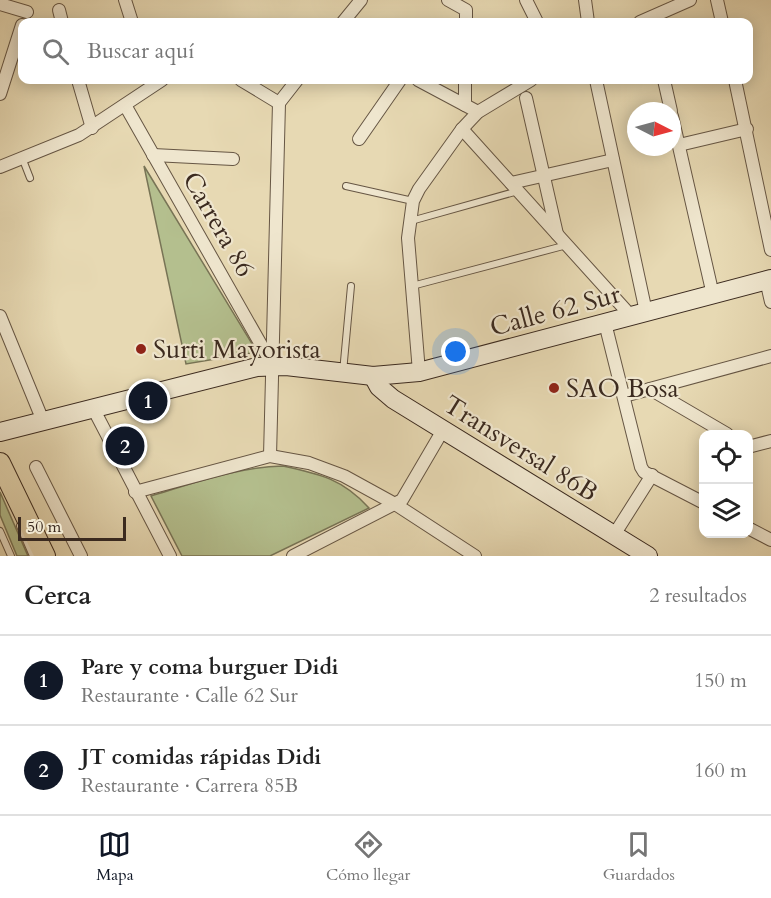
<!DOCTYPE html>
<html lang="es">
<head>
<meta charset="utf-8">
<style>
	body { margin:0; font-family:Cardo,serif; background:#f6f6f6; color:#222 }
	.controls { position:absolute; right:18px; bottom:18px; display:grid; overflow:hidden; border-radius:12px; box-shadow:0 3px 15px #0003 }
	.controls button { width:54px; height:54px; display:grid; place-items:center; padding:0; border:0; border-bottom:2px solid #e0e0e0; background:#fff; color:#222; font:30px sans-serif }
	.compass { position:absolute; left:627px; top:102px; width:54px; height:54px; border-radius:50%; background:#fff; box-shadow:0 3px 15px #0003; rotate:96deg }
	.scale { position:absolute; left:18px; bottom:15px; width:108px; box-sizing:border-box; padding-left:6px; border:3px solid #3b2a1f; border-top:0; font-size:16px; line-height:21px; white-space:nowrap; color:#3b2a1f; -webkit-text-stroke:4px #efe6ce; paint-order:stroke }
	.you { position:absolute; left:456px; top:352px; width:21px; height:21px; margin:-15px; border:4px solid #fff; border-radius:50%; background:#1a73e8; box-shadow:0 0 0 9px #1a73e833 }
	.badge { display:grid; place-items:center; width:39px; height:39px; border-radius:50%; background:#111827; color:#fff; font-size:20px; font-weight:700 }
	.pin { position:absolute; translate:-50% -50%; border:3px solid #fff; box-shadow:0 2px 6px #0006 }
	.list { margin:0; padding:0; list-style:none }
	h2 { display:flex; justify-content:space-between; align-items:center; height:78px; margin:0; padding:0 24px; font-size:26px }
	h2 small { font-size:20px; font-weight:400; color:#767676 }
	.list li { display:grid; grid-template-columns:39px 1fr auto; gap:18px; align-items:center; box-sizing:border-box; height:90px; padding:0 24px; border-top:2px solid #e0e0e0 }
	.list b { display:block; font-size:22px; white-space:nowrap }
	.list p { margin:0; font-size:20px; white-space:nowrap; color:#767676 }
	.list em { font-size:20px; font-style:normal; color:#767676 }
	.icon { flex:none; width:33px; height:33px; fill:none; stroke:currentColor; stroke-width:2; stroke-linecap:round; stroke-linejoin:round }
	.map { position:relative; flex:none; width:771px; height:556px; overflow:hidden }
	.search { position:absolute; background:#fff; box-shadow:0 3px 15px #0003; left:18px; right:18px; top:18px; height:66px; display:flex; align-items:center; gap:15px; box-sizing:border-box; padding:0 21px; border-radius:12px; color:#767676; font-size:22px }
	.sheet { height:258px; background:#fff }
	nav { display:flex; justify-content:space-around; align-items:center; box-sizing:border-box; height:84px; border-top:2px solid #e0e0e0; background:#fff; font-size:16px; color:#767676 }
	nav a { display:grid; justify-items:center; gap:3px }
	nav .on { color:#111827 }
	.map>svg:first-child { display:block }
</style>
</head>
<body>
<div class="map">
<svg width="771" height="556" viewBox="0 0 771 556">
	<rect width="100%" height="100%" fill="#e7d9b3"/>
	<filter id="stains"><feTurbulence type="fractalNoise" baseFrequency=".00333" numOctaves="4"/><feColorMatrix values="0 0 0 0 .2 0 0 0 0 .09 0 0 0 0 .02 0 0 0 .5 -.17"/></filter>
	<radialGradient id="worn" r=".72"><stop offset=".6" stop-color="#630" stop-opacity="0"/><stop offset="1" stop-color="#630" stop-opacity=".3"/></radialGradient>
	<g fill="#b4bf8e" stroke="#787456" stroke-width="1.5">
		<polygon points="144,166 257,352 186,364"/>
		<path d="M 283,466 C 320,474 343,479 369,508 L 270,556 L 182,556 L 151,496 C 194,483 238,467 283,466 Z"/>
		<polygon points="0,492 28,556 17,556 0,515"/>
	</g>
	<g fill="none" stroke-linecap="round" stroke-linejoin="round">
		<g stroke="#665644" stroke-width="8">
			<g id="lane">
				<polyline points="23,160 30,178"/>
				<polyline points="346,186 413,201"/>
				<polyline points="411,221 518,191"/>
				<polyline points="412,286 567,245"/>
				<polyline points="343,372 351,286"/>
				<polyline points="20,526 33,556"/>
				<polyline points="0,531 11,556"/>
			</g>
		</g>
		<g stroke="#665644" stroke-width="14">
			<g id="street">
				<polyline points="125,0 132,22"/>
				<polyline points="448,0 466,10 466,22"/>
				<polyline points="526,0 537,22"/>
				<polyline points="585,0 588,22"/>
				<polyline points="717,0 722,22"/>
				<polyline points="0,4 27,12"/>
				<polyline points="59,10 62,22"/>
				<polyline points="343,22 361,0"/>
				<polyline points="640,22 690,0"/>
				<polyline points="78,80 92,128"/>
				<polyline points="241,80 279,103"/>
				<polyline points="418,80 478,112"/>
				<polyline points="596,80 646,312"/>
				<polyline points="664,80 671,111"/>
				<polyline points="735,80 771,250"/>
				<polyline points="0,94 22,25"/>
				<polyline points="526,98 557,234"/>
				<polyline points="279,103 297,80"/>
				<polyline points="125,105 272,364"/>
				<polyline points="465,105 465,80"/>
				<polyline points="672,116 713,295"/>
				<polyline points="462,129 631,316"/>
				<polyline points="359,139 400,80"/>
				<polyline points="679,145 747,129"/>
				<polyline points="153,155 233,159"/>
				<polyline points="0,167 79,135 162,80"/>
				<polyline points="511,183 613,160"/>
				<polyline points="766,280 771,302"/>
				<polyline points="0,316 43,421"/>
				<polyline points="605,323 641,467 644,472 704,503"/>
				<polyline points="419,372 408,238 413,201 419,189 462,129 478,112 531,80"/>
				<polyline points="650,389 727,434"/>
				<polyline points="624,396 771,356"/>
				<polyline points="93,408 170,556"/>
				<polyline points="748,447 771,441"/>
				<polyline points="270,456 279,103"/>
				<polyline points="36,467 81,556"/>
				<polyline points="135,492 270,456 309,463 344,476 395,504 475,556"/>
				<polyline points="748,528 771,540"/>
				<polyline points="614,535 652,475"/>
				<polyline points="293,556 402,500 443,430"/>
			</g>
		</g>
		<g stroke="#3b2a1f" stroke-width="20">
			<g id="secondary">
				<polyline points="373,376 379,387 393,399 648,556"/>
				<polyline points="0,432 257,367 286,366 373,376 419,372 771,279"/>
			</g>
		</g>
		<g stroke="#3b2a1f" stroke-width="22">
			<polyline id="primary" points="0,463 45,556"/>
		</g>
		<use href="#lane" stroke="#efe6ce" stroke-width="6"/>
		<use href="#street" stroke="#efe6ce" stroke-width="12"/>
		<use href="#secondary" stroke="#efe6ce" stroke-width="18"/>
		<use href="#primary" stroke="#e7d9b3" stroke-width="20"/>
	</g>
	<g fill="#8f2418" stroke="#efe6ce" stroke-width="2">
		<circle cx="141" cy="349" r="6"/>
		<circle cx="554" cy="388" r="6"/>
	</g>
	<g text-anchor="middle" stroke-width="4.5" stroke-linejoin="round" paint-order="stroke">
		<g font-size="26" fill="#3b2a1f" stroke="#efe6ce">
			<text transform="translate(219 224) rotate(60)" y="9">Carrera 86</text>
			<text transform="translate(555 310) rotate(-15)" y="9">Calle 62 Sur</text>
			<text transform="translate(521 448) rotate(32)" y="9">Transversal 86B</text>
		</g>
		<g font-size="26" fill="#3b2a1f" stroke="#efe6ce" text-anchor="start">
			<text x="153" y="358">Surti Mayorista</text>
			<text x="566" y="397">SAO Bosa</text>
		</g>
	</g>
	<rect width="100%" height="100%" filter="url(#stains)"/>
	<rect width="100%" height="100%" fill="url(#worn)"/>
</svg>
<div class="controls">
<button><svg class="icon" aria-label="locate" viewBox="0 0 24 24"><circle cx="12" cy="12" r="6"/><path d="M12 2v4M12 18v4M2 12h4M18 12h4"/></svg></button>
<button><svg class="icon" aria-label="layers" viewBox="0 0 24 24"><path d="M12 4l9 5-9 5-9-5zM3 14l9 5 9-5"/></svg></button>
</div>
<svg class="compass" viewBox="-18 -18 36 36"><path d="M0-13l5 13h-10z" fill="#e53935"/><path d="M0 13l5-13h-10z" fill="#767676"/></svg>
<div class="scale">50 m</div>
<div class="you"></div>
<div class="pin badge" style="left:148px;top:401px">1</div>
<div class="pin badge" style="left:125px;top:446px">2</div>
<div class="search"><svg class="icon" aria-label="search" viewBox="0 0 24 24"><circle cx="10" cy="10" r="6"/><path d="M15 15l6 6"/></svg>Buscar aquí</div>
</div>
<section class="sheet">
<h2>Cerca<small>2 resultados</small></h2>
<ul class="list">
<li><span class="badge">1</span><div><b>Pare y coma burguer Didi</b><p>Restaurante · Calle 62 Sur</p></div><em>150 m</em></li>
<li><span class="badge">2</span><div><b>JT comidas rápidas Didi</b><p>Restaurante · Carrera 85B</p></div><em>160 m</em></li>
</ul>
</section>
<nav>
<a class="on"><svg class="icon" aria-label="map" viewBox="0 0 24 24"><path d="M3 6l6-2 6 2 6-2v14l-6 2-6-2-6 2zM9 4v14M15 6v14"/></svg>Mapa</a>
<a><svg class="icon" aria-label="directions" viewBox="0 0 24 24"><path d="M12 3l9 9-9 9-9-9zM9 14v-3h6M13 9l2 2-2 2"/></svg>Cómo llegar</a>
<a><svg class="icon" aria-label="saved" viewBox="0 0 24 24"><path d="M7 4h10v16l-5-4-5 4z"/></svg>Guardados</a>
</nav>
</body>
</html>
